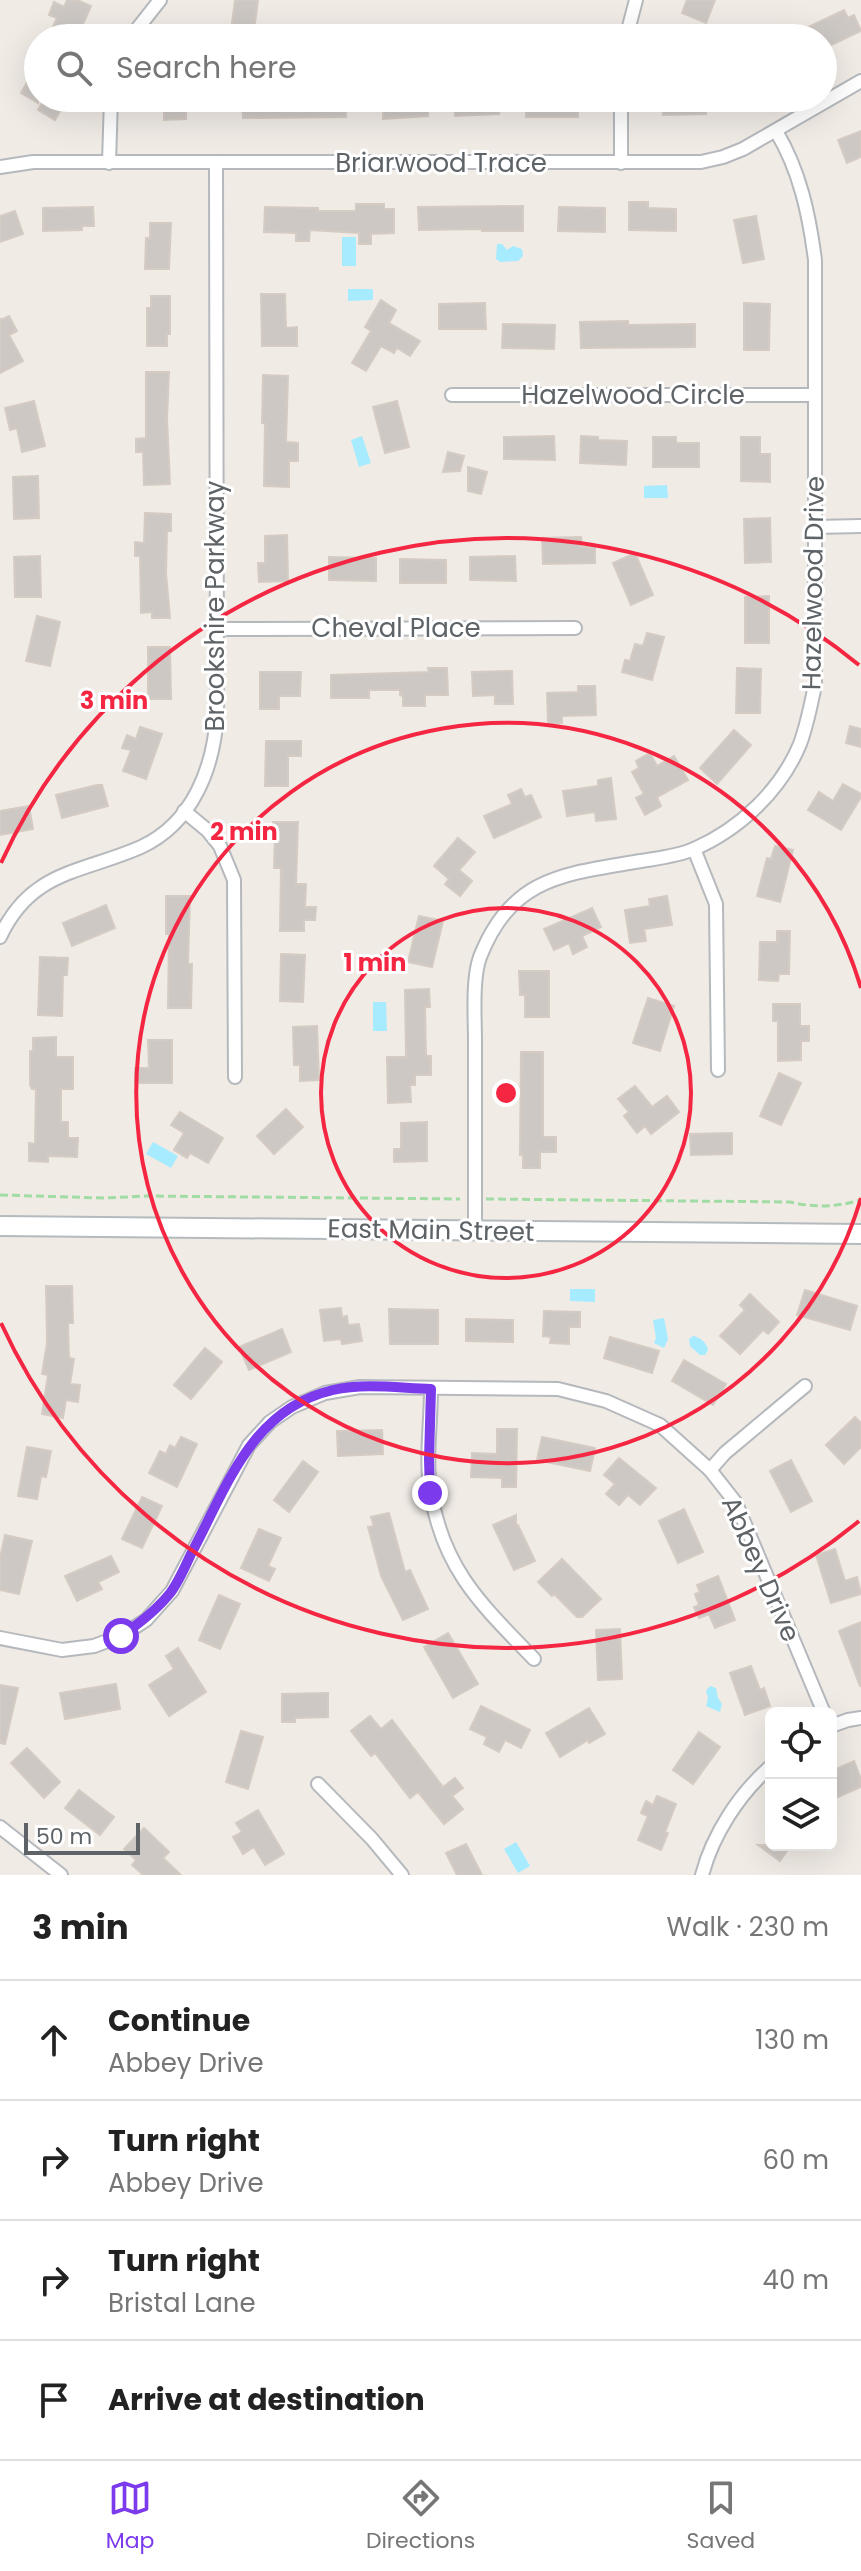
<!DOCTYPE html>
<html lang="en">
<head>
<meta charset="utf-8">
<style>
	body { margin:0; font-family:Poppins,sans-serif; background:#f2f2f2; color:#222 }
	.controls { position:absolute; right:24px; bottom:24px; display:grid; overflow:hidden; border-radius:12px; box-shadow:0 8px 32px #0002 }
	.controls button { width:72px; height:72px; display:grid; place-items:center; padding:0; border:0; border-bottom:2px solid #e0e0e0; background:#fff; color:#222; font:40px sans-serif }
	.scale { position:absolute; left:24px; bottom:20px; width:116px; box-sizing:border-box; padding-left:8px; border:4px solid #5d6366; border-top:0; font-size:22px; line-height:28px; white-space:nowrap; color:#5d6366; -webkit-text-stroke:6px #fff; paint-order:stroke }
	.stop { position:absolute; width:24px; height:24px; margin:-18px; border:6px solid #7c3aed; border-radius:50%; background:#fff }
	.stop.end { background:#7c3aed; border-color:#fff; box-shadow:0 2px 8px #0008 }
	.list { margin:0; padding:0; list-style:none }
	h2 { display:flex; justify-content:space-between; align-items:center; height:104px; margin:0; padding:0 32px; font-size:34px }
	h2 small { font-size:26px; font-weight:400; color:#767676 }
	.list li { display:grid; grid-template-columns:52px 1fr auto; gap:24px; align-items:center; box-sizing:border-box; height:120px; padding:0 32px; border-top:2px solid #e0e0e0 }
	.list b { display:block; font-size:30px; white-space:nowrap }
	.list p { margin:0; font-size:26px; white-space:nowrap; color:#767676 }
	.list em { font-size:26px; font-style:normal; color:#767676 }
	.icon { flex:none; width:44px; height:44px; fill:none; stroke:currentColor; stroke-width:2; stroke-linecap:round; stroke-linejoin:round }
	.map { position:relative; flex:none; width:861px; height:1875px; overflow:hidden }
	.search { position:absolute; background:#fff; box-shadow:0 8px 32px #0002; left:24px; right:24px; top:24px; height:88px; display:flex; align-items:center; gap:20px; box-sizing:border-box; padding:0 28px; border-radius:44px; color:#767676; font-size:30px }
	.sheet { height:584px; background:#fff }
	nav { display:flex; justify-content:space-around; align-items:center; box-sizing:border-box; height:112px; border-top:2px solid #e0e0e0; background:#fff; font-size:22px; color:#767676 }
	nav a { display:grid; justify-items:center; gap:4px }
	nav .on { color:#7c3aed }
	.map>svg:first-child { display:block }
</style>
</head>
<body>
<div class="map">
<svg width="861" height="1875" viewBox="0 0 861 1875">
	<rect width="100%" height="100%" fill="#f0ebe5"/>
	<g fill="#a6ebff">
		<rect x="342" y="237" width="14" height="29"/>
		<polygon points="497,244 502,244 507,250 513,246 522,249 523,256 518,261 500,262 496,259"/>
		<polygon points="348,289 373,289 373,300 348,301"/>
		<polygon points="362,436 371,463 359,467 351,440"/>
		<polygon points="667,485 668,498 644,498 644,486"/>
		<polygon points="373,1002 386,1002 387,1031 373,1031"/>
		<polygon points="153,1142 178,1156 171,1168 146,1154"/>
		<polygon points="570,1289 595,1289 595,1302 570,1301"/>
		<polygon points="664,1318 668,1339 664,1348 654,1343 656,1338 653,1320"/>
		<path d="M 693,1336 C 700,1337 707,1343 708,1350 L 705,1355 L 700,1355 L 690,1346 L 689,1339 Z"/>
		<polygon points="710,1686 716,1688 718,1698 722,1704 720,1712 706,1706 708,1698 706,1691"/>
		<polygon points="516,1842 530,1866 518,1873 504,1849"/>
	</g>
	<g fill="#cdc8c4" stroke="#d5cbc3" stroke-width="2">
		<polygon points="67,0 77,0 91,6 77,38 48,38 57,18 49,15 54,2 64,7"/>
		<polygon points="235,0 258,0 253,38 230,38"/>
		<polygon points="687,0 715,0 706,23 682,13"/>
		<polygon points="844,10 848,18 854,15 861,31 823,49 823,38 808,38 804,29"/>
		<polygon points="38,64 38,103 21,93"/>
		<polygon points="45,98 59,98 65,102 55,120 38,110"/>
		<polygon points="164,98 186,98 186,119 164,120"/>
		<polygon points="242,98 345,98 346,117 243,118"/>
		<polygon points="384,98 428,98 428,116 383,119"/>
		<polygon points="454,98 499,98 499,114 455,116"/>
		<rect x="526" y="98" width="52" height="19"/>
		<polygon points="662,98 706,98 706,114 663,115"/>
		<polygon points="861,131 861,157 847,163 838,140"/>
		<polygon points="629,202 648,202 648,208 676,209 676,231 629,230"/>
		<polygon points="356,204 384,204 384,209 394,209 394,233 371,234 371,244 359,244 359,233 310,230 309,241 296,241 296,233 264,232 265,207 318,208 318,211 356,211"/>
		<polygon points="523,206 523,231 482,231 482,229 419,230 418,207"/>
		<polygon points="93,207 94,226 82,226 82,230 43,231 43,208"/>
		<polygon points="559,207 605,208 605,232 558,231"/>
		<polygon points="15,211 23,234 0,242 0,216"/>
		<polygon points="756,216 764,259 743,263 734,220"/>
		<polygon points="150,223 171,223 169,269 145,269 146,238 150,238"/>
		<polygon points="261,294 285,294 286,328 297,327 297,346 262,346"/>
		<polygon points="151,296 170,296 170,334 167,334 167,346 147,346 147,308 151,308"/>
		<polygon points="381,300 396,310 389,323 420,341 410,356 397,348 394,353 381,346 366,371 352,363 371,331 365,327"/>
		<polygon points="485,303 486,329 439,329 439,304"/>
		<polygon points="744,303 770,304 769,350 744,350"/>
		<polygon points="9,316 17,331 9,335 23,361 0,373 0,318 1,320"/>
		<polygon points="628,321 628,325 695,324 695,347 581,348 580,322"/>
		<polygon points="503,324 555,325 554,349 502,348"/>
		<polygon points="146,372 169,372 167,419 170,484 144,485 143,452 136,452 136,439 146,438"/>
		<polygon points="263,375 288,376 286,442 298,443 298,461 289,461 289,487 264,486 265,423 262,423"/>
		<polygon points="34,401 45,446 22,452 17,428 10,430 5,408"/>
		<polygon points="397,401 409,447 385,453 373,407"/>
		<polygon points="554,436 555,460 504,459 504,437"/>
		<polygon points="581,436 598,437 598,440 627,441 626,465 580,463"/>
		<polygon points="653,437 676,437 676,443 699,443 699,467 653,467"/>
		<polygon points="741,437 760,437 760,454 770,454 770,482 741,481"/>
		<polygon points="448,452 464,456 460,471 443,472"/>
		<polygon points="468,467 487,472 481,494 468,491"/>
		<polygon points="38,476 39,518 14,519 13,477"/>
		<polygon points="145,513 171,514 171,531 167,531 166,573 170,618 152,618 152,612 141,613 140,556 135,556 135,542 144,543"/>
		<polygon points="770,518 771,562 745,563 744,519"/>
		<polygon points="287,535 288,581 259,582 258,563 265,563 265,536"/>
		<polygon points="581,537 582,547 595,547 595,563 543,564 542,538"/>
		<polygon points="635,553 653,595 631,605 613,563"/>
		<polygon points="40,556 41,597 15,597 14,557"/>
		<polygon points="515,556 516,581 470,580 470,557"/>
		<polygon points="329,557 376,558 376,581 329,580"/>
		<polygon points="400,559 446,560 446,583 400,583"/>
		<polygon points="769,596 769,643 745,643 745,597"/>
		<polygon points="37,616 60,622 50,666 26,661"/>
		<polygon points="647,633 664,637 652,680 622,672 625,660 630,661 635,644 643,646"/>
		<polygon points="148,647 170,647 171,699 148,699"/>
		<polygon points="428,668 447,668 448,695 425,695 425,706 403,706 403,696 400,695 400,690 369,690 369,698 331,698 331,675 429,672"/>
		<polygon points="737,668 761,669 760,713 736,713"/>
		<polygon points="512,671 513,704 495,704 495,695 473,696 472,672"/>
		<polygon points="260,672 301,672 300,696 279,696 279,709 260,709"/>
		<polygon points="578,686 595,686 596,715 562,716 562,723 548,724 547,693 578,692"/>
		<polygon points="850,726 861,729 861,747 846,743"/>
		<polygon points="140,727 162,734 146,779 123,771 131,750 122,748 127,735 136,739"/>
		<polygon points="734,730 751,745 717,784 700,768"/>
		<polygon points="266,741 301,741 301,756 288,756 288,786 265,786"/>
		<polygon points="650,753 657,766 674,756 688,780 657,797 661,806 645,815 636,798 644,794 632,772 639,768 636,761"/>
		<polygon points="611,778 616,819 596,821 595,812 567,816 563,791 598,786 598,780"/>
		<polygon points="843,784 861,794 861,797 841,830 808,810 819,792 833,801"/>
		<polygon points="97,785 102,785 108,806 62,818 56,795"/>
		<polygon points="521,789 525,797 531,795 541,817 494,838 484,816 512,804 508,795"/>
		<polygon points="29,806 33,829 0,835 0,811"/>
		<polygon points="273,822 298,822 296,884 306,884 305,907 316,907 315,920 304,920 304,931 280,931 281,868 274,868 275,836 272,836"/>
		<polygon points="458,838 475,852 459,870 472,881 460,896 445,884 449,879 434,866"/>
		<polygon points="775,846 793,850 780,902 757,896 767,858 771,859"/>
		<polygon points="166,896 190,896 188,964 192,964 191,1008 168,1008 169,934 166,934"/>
		<polygon points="667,896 672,925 644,929 646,941 630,943 625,910 650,906 649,899"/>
		<polygon points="106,905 115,928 72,946 63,923"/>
		<polygon points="592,908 601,927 582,936 587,947 573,954 569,943 554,950 544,929"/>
		<polygon points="419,916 443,921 432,967 408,962"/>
		<polygon points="777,931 790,931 789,974 779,974 778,981 759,980 760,942 777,942"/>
		<polygon points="281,954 305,955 303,1002 280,1001"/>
		<polygon points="40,957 68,958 67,975 63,975 62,1016 38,1015"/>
		<polygon points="519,971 549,971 549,1017 525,1017 525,995 520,995"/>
		<polygon points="429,989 430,1007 425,1007 426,1056 431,1056 431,1075 415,1075 415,1085 410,1085 411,1102 388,1103 387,1057 406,1057 405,990"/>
		<polygon points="648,998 674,1006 660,1051 633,1043"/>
		<polygon points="773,1004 800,1004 800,1026 809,1026 809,1041 801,1041 801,1060 778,1061 778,1021 773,1021"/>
		<polygon points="317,1026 319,1080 300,1081 300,1065 294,1065 293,1027"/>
		<polygon points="56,1037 56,1057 73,1057 73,1089 61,1089 61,1122 68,1122 68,1138 78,1138 77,1157 48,1156 48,1162 29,1161 29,1143 35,1144 36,1089 32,1089 30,1085 30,1051 33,1051 33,1038"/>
		<polygon points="148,1040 172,1040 172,1083 135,1083 135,1068 149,1068"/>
		<polygon points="521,1052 543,1052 543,1137 556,1137 556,1152 540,1152 540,1168 523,1168 523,1155 520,1155"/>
		<polygon points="779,1073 801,1083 781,1125 760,1116"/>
		<polygon points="635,1086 652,1107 667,1096 679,1112 651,1134 645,1126 637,1133 624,1116 629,1112 618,1099"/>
		<polygon points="286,1109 303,1127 274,1154 257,1136"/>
		<polygon points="180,1112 223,1138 208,1163 190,1153 187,1158 174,1150 184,1133 171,1125"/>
		<polygon points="427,1122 427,1161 394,1162 394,1149 401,1149 401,1123"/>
		<polygon points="732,1133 732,1154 691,1155 690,1134"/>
		<polygon points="46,1286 72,1286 73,1323 68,1323 69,1358 74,1359 70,1384 80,1385 78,1402 66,1400 63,1418 42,1414 48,1375 42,1374 47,1343"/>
		<polygon points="805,1290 857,1306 850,1330 797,1315"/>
		<polygon points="750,1294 779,1322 768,1334 763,1330 740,1354 720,1336 745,1310 740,1305"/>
		<polygon points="341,1308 342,1317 347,1316 348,1325 359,1324 362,1341 342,1344 341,1339 324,1341 320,1310"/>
		<polygon points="389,1309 438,1310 438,1344 390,1344"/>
		<polygon points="544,1311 580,1312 580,1327 569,1327 569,1344 550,1343 551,1337 543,1336"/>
		<polygon points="466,1319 513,1320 513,1342 466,1341"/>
		<polygon points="282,1329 291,1352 249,1370 239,1347"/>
		<polygon points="610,1337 659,1351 652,1373 604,1358"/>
		<polygon points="205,1348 222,1362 191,1399 174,1385"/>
		<polygon points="684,1360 726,1384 713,1405 672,1381"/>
		<polygon points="855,1417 861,1423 861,1447 844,1464 826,1445"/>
		<polygon points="497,1429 517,1429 516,1487 502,1487 502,1478 471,1477 472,1453 497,1454"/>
		<polygon points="382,1430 383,1454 338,1456 337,1431"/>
		<polygon points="181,1437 197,1444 177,1487 149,1473 160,1451 166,1454 170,1445 175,1448"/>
		<polygon points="542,1437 595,1448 590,1471 537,1460"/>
		<polygon points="27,1447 51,1451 46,1477 41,1476 37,1499 18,1496"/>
		<polygon points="619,1458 656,1488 640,1505 628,1495 619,1505 606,1494 615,1484 604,1475"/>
		<polygon points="791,1460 812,1501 791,1512 770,1471"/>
		<polygon points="303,1461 318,1472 289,1512 274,1500"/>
		<polygon points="142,1497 162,1506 142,1548 122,1539"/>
		<polygon points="684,1509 703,1552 678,1563 659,1521"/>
		<polygon points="389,1513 405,1572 410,1570 428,1609 403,1620 381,1576 368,1527 374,1526 371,1517"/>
		<polygon points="516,1515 516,1525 518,1525 535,1561 514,1570 493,1525"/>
		<polygon points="259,1529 281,1538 268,1566 275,1569 269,1581 241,1568"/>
		<polygon points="5,1535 32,1541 19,1594 0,1590 0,1558"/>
		<polygon points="835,1549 845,1581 857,1577 861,1594 831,1603 816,1555"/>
		<polygon points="111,1556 119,1572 98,1582 102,1589 77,1601 65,1576"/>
		<polygon points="562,1559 601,1599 582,1617 577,1617 554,1594 552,1596 538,1582"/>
		<polygon points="718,1576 735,1620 715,1628 709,1614 699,1618 694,1607 699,1605 695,1594 700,1592 697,1585"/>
		<polygon points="219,1595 240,1604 220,1649 199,1640"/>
		<polygon points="861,1622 861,1686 860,1686 839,1631"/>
		<polygon points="620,1629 622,1679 598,1680 596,1630"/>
		<polygon points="448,1633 478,1684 453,1698 424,1647"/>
		<polygon points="178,1648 206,1692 169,1716 149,1685 174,1669 166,1656"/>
		<polygon points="751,1666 760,1690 764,1688 770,1706 745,1715 730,1673"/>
		<polygon points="116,1684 120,1709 65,1719 60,1693"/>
		<polygon points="0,1685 18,1688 5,1744 0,1743"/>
		<polygon points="328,1693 328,1717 295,1718 295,1722 282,1722 282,1694"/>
		<polygon points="481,1706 530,1730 521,1748 505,1740 499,1752 484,1744 487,1737 470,1729"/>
		<polygon points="589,1708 605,1734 589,1743 588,1740 560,1757 546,1733"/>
		<polygon points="370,1716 381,1729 392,1720 443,1787 455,1778 463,1788 452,1796 463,1809 444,1824 418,1792 410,1798 375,1753 371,1756 351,1731"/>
		<polygon points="241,1731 263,1737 248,1789 226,1782"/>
		<polygon points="699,1732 720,1747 693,1784 673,1770"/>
		<polygon points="27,1748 60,1782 44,1798 11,1763"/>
		<polygon points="854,1761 861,1779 861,1787 831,1800 831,1777 838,1774 836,1769"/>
		<polygon points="79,1790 114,1817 100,1835 65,1808"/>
		<polygon points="657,1796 676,1804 665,1832 668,1833 661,1850 638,1840 648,1816 641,1813 646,1801 653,1805"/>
		<polygon points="258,1810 284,1854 265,1865 254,1847 243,1854 233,1837 242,1832 236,1823"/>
		<polygon points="144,1828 169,1852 163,1858 181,1875 143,1875 132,1865 136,1860 124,1849"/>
		<polygon points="466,1844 482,1875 457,1875 446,1853"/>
		<polygon points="758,1845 791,1845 780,1861"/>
	</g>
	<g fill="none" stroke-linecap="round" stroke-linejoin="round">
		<g stroke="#b5b9bd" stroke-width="16">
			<g id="street">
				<polyline points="130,38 160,0"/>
				<polyline points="626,38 636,0"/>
				<polyline points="621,98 621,163"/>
				<polyline points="109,163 111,98"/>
				<polyline points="0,167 33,162 701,162 723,157 743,149 861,81"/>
				<polyline points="452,395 814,395"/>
				<polyline points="815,527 861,526"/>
				<polyline points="217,629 575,628"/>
				<polyline points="184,811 207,830 220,846 234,880 235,1077"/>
				<polyline points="694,849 716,904 718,1070"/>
				<path d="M 0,937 C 31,870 82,873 141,847 C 193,823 214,767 217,714 L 216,163"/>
				<path d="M 475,1230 C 475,1167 475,1105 475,1042 C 475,1018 472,979 480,957 C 512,876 565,874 641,861 C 659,858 678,856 694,849 C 740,829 781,790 800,744 C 807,725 811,705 815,685 L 815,260 C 809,214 800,171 776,131"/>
				<path d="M 431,1389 C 431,1424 425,1460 431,1494 C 444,1571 483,1606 534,1659"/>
				<polyline points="710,1470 725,1453 805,1386"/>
				<polyline points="0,1638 62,1650 94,1646 121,1636 146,1620 172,1591 249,1445 270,1422 292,1407 325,1393 360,1387 558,1389 606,1401 660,1425 710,1470 736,1503 824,1713"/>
				<polyline points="831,1726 848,1720 861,1718"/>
				<polyline points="318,1784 372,1839 402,1875"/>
				<polyline points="0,1827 61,1875"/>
				<path d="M 702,1875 C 713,1834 739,1794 771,1766"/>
			</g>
		</g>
		<g stroke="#b4babd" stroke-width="22">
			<polyline id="secondary" points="0,1226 861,1234"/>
		</g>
		<g stroke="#a2dca5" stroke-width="3" stroke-dasharray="8 4" stroke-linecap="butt">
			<polyline points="0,1195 104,1198 147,1196 460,1199"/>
			<path d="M 486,1199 L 790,1202 C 816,1208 836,1207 861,1200"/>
		</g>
		<use href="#street" stroke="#fff" stroke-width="12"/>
		<use href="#secondary" stroke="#fff" stroke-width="18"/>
	</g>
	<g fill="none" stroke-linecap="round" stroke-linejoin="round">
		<path stroke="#7c3aed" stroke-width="10" d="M 121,1636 C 140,1623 157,1610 171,1592 C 179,1581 185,1567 191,1554 C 227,1487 251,1409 333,1390 C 365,1383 398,1388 431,1389 L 429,1459 L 430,1493"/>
	</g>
	<g fill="none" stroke="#f52642" stroke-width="4">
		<circle cx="506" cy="1093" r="185"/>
		<path d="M861 1198A370 370 0 1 1 861 988"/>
		<path d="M859 1521A555 555 0 0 1 1 1323M1 863A555 555 0 0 1 859 665"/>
	</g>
	<g text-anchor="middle" stroke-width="6" stroke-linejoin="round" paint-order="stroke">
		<g font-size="26" fill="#5d6366" stroke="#fff">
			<text x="441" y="172">Briarwood Trace</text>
			<text x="633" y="404">Hazelwood Circle</text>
			<text transform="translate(813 583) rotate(-89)" y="9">Hazelwood Drive</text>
			<text transform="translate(215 606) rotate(-90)" y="9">Brookshire Parkway</text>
			<text x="396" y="637">Cheval Place</text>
			<text transform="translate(431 1230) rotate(1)" y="9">East Main Street</text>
			<text transform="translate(761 1569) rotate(66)" y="9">Abbey Drive</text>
		</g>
	</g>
	<circle cx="506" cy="1093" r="12" fill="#f52642" stroke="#fff" stroke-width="4"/>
	<g font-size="24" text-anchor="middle" font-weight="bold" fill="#f52642" stroke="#fff" stroke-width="6" stroke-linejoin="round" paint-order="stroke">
		<text x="114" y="709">3 min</text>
		<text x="244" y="840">2 min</text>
		<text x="375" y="971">1 min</text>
	</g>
</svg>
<div class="controls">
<button><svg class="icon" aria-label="locate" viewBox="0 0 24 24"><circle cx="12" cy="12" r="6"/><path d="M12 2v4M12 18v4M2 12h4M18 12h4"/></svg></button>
<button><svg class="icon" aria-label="layers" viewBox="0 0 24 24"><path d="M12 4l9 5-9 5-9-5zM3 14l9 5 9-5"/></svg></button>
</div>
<div class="scale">50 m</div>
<div class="stop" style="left:121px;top:1636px"></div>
<div class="stop end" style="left:430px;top:1493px"></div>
<div class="search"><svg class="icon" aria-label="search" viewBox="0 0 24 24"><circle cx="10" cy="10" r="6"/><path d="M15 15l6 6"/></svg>Search here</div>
</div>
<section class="sheet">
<h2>3 min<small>Walk · 230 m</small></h2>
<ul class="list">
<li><svg class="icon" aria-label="ahead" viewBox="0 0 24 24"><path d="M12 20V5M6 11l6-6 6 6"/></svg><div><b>Continue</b><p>Abbey Drive</p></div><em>130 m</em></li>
<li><svg class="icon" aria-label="right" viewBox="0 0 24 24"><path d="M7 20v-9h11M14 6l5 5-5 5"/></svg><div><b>Turn right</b><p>Abbey Drive</p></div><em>60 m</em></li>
<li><svg class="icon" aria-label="right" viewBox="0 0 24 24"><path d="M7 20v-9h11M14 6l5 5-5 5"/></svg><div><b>Turn right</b><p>Bristal Lane</p></div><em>40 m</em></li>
<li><svg class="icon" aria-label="arrive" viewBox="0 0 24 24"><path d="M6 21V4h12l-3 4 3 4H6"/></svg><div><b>Arrive at destination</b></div></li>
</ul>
</section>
<nav>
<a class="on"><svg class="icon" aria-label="map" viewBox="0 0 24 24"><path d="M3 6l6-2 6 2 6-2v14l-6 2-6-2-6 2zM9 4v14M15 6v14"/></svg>Map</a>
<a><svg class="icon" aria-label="directions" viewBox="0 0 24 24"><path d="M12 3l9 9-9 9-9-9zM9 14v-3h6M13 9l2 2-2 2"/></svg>Directions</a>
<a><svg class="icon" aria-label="saved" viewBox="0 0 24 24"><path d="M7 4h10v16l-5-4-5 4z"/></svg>Saved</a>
</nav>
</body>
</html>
